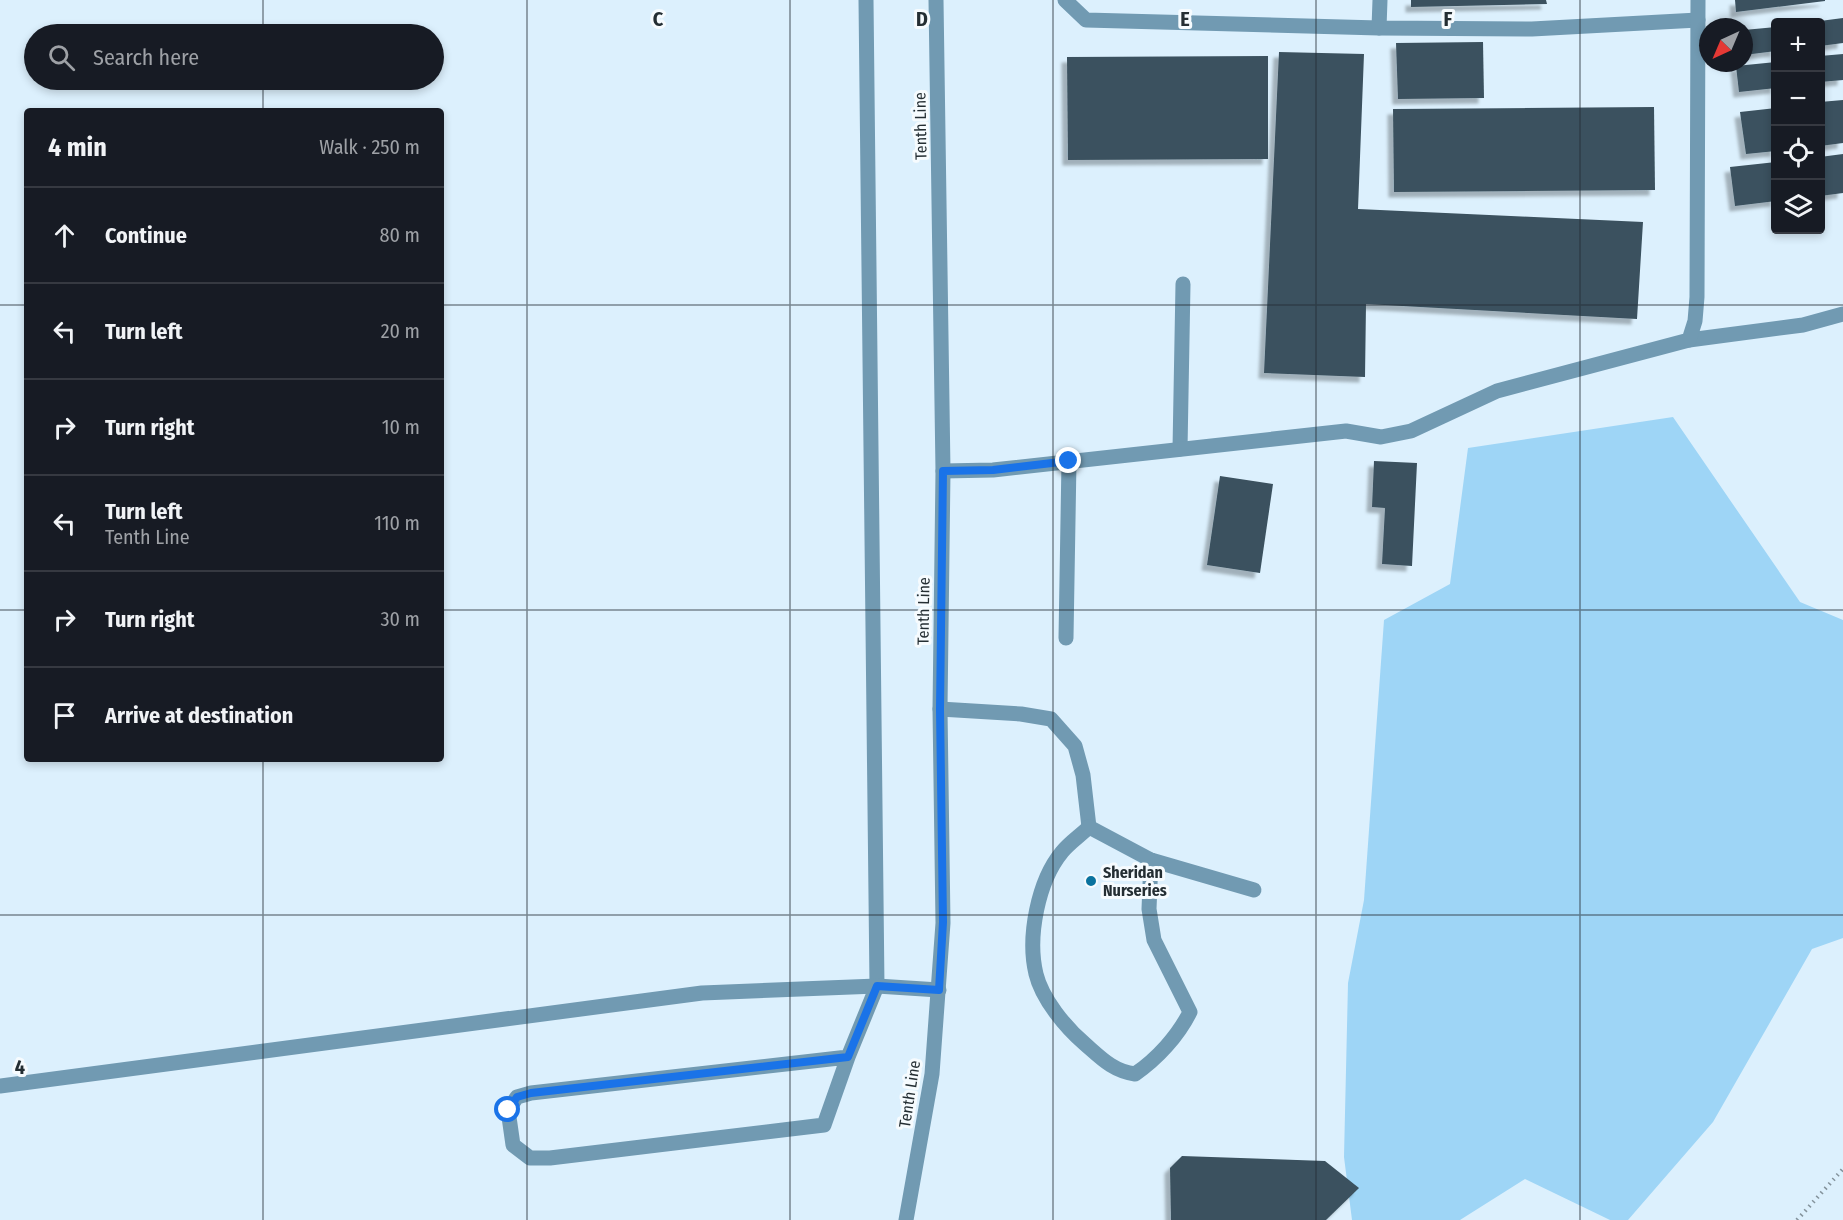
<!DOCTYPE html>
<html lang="en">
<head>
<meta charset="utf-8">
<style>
	body { margin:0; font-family:"Fira Sans Condensed",sans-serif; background:#242831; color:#f1f3f6 }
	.controls { position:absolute; right:18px; top:18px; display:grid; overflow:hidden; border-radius:6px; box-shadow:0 3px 9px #0003 }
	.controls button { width:54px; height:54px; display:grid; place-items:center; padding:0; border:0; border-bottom:2px solid #363941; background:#171b24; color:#f1f3f6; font:30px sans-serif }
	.compass { position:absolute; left:1699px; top:18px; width:54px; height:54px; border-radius:50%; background:#171b24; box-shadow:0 3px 9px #0003; rotate:224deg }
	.stop { position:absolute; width:18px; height:18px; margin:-14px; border:4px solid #1a73e8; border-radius:50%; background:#fff }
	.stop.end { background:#1a73e8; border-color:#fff; box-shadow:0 2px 6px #0008 }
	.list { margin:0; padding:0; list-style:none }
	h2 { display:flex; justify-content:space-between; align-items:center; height:78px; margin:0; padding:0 24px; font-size:26px }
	h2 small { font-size:20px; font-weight:400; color:#9ea1a6 }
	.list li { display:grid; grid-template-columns:39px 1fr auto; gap:18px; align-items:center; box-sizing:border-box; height:96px; padding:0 24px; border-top:2px solid #363941 }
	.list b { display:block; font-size:22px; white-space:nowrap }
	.list p { margin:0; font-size:20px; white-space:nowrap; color:#9ea1a6 }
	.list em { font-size:20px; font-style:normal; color:#9ea1a6 }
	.icon { flex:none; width:33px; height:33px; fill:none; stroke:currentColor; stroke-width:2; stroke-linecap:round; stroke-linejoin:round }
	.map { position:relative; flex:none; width:1843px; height:1220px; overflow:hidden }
	.search { position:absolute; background:#171b24; box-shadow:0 3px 9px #0003; left:24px; top:24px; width:420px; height:66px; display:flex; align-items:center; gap:15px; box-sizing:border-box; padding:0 21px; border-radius:33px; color:#9ea1a6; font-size:22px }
	.panel { position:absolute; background:#171b24; box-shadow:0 3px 9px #0003; left:24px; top:108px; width:420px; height:654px; border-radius:6px }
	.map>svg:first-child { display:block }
</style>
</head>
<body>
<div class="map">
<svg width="1843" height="1220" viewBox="0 0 1843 1220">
	<defs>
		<filter id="shadow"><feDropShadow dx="-5.5" dy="5.5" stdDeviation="1.5" flood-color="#0004"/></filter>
	</defs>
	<rect width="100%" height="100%" fill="#dcf0fd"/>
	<polygon fill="#9ed5f6" points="1673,417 1800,602 1843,620 1843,938 1812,949 1713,1122 1628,1220 1610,1220 1525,1179 1460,1220 1352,1220 1344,1157 1348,983 1364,900 1384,620 1450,584 1468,448"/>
	<g fill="#3b515e" filter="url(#shadow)">
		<polygon points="1411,0 1546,0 1547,4 1411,7"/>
		<polygon points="1735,0 1825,0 1825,1 1736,12"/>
		<polygon points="1843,18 1843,43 1820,46 1820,21"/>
		<polygon points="1776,27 1776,51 1744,55 1744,30"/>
		<polygon points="1483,42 1484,98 1398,99 1396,43"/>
		<polygon points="1279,52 1364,54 1358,209 1643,222 1637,319 1366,304 1365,377 1264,373"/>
		<polygon points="1843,54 1843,80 1820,82 1820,56"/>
		<polygon points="1268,56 1268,159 1068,160 1067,57"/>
		<polygon points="1776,62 1776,88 1739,92 1736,66"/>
		<polygon points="1843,100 1843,143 1820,146 1820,102"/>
		<polygon points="1654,107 1655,190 1394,192 1393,109"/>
		<polygon points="1776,108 1776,151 1746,154 1740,112"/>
		<polygon points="1843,154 1843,193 1820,196 1820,157"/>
		<polygon points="1776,162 1776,201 1735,206 1730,167"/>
		<polygon points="1374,461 1417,463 1412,566 1382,564 1385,508 1372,507"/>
		<polygon points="1220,476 1273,484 1260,573 1207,565"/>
		<polygon points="1182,1156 1325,1161 1359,1188 1326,1220 1171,1220 1170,1168"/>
	</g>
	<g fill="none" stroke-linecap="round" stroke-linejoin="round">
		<polyline stroke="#84939c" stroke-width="4" stroke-dasharray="1.5 4.5" stroke-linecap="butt" points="1797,1220 1843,1169"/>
		<g stroke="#719ab2" stroke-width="15">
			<polyline points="1065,0 1086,20 1379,28"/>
			<polyline points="1380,0 1379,28 1532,29 1698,20"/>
			<polyline points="1689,340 1803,325 1843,314"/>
			<polyline points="1180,449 1183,284"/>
			<polyline points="943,471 993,470 1346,431 1381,437 1411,431 1497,391 1689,340 1695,321 1697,297 1698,0"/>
			<polyline points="1066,638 1069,461"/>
			<polyline points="940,709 1021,714 1051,719 1075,746 1083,775 1089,827"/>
			<path d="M 1089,827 C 1081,835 1069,843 1062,852 C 1038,881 1027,937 1036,974 C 1042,999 1066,1028 1085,1044 C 1101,1058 1113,1071 1135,1074 C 1157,1059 1178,1036 1190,1012 L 1154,940 L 1149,909 L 1151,860"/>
			<polyline points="1089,827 1151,860 1254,890"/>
			<polyline points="848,1057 531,1093 517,1097 508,1110 513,1145 530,1158 550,1158 824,1125 848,1057 877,986 866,0"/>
			<polyline points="0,1086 702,993 877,986 939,990"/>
			<polyline points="906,1220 932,1074 943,923 940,709 943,471 936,0"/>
		</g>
	</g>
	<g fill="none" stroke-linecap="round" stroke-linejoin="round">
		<polyline stroke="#1a73e8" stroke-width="8" points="508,1110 517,1097 531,1093 848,1057 877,986 939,990 943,922 940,709 943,471 993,470 1069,461"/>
	</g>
	<path fill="none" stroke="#242e33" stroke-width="1.5" stroke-opacity="0.55" d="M 263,0 L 263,34M 527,0 L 527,1220M 790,0 L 790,1220M 1053,0 L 1053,1220M 1316,0 L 1316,1220M 1580,0 L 1580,1220M 263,80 L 263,111M 0,305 L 27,305M 441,305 L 1843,305M 0,610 L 27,610M 441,610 L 1843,610M 263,759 L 263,1220M 0,915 L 1843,915"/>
	<circle fill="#09729e" stroke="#f6fbfe" stroke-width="2" cx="1091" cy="881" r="6"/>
	<g text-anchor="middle" stroke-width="6" stroke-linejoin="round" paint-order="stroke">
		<g font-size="16" fill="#242e33" stroke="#f6fbfe">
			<text transform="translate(920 126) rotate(-91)" y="6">Tenth Line</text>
			<text transform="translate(923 611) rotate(-89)" y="6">Tenth Line</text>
			<text transform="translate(909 1094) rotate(-81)" y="6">Tenth Line</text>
		</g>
		<g font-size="16" font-weight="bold" fill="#242e33" stroke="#f6fbfe" text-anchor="start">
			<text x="1103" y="878">Sheridan<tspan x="1103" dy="18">Nurseries</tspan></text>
		</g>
	</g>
	<g font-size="20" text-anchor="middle" font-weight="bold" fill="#242e33" stroke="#f6fbfe" stroke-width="6" stroke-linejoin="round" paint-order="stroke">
		<text x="658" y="26">C</text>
		<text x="922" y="26">D</text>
		<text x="1185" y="26">E</text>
		<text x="1448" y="26">F</text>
		<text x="20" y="1074">4</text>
	</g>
</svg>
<div class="controls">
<button>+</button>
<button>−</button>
<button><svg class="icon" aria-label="locate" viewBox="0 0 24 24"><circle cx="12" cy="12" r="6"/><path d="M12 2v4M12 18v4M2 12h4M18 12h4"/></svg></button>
<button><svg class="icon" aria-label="layers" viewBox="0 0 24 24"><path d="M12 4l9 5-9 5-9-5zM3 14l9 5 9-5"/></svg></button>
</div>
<svg class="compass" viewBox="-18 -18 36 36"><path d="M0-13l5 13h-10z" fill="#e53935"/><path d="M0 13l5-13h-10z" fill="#9ea1a6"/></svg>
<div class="stop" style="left:508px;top:1110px"></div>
<div class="stop end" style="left:1069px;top:461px"></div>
<div class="search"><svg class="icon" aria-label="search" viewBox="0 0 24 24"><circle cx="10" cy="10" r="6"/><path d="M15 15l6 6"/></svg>Search here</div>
<section class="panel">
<h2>4 min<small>Walk · 250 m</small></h2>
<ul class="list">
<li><svg class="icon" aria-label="ahead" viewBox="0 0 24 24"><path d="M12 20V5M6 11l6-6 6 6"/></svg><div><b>Continue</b></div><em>80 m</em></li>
<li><svg class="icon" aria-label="left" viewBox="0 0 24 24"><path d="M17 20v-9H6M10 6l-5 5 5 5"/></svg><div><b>Turn left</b></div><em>20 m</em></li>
<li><svg class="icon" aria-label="right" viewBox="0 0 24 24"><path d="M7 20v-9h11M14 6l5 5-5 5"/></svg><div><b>Turn right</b></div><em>10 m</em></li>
<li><svg class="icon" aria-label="left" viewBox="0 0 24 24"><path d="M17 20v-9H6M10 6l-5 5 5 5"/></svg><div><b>Turn left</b><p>Tenth Line</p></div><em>110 m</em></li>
<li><svg class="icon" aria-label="right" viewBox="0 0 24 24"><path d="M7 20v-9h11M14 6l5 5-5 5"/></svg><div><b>Turn right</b></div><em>30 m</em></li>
<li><svg class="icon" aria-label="arrive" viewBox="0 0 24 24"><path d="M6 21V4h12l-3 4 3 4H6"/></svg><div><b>Arrive at destination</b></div></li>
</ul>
</section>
</div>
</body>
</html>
